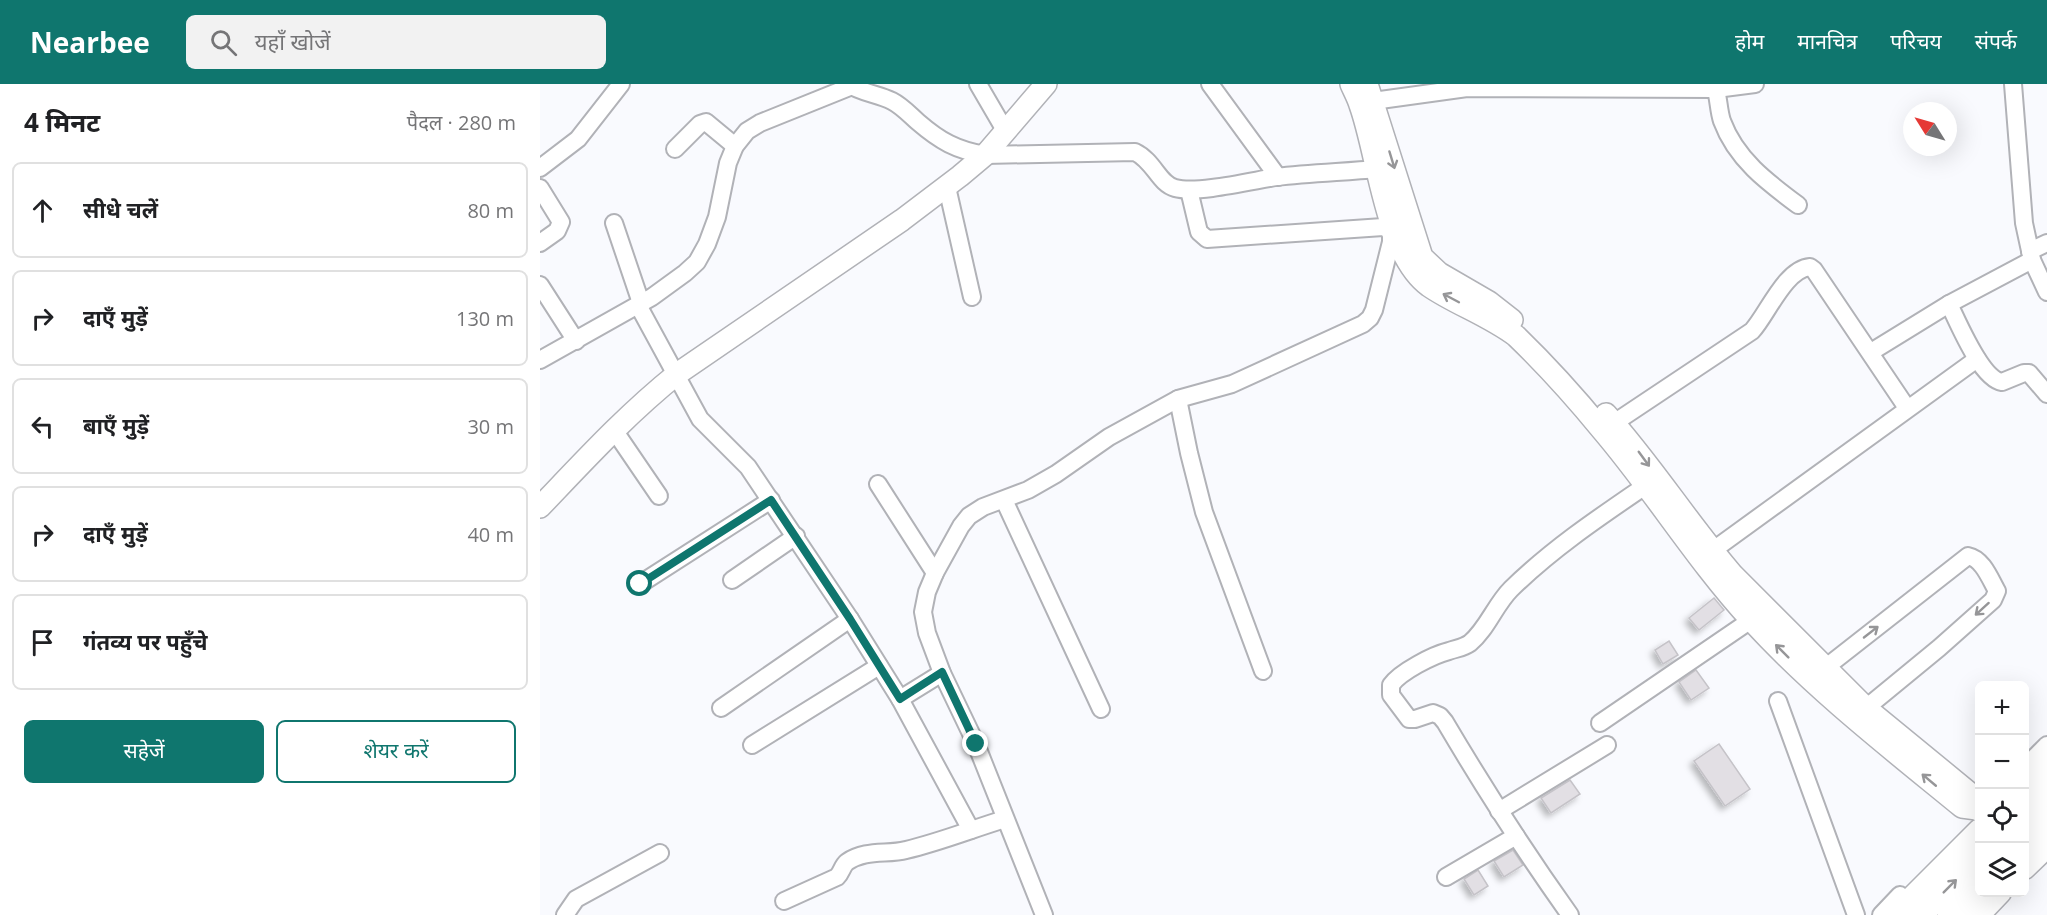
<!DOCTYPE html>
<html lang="hi">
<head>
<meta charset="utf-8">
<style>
	body { margin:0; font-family:"Open Sans","Noto Sans Devanagari",sans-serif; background:#f2f2f2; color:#202124 }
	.controls { position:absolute; right:18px; bottom:18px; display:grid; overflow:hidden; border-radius:9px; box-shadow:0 6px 24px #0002 }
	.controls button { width:54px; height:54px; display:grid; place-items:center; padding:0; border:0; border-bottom:2px solid #e0e0e0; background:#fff; color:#202124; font:30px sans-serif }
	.compass { position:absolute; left:1363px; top:18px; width:54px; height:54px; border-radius:50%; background:#fff; box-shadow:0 6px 24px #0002; rotate:307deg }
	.stop { position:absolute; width:18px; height:18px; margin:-14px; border:4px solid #0f766e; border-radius:50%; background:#fff }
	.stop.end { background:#0f766e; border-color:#fff; box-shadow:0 2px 6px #0008 }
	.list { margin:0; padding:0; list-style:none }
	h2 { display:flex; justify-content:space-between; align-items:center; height:78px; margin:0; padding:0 24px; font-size:26px }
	h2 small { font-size:20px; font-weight:400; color:#757577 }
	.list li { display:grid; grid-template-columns:39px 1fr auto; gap:18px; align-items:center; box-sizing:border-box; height:96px; margin:0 12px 12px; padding:0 12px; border:2px solid #e0e0e0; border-radius:9px }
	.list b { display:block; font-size:22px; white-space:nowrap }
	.list em { font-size:20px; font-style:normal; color:#757577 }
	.actions { display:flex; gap:12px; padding:18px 24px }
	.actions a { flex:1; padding:14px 0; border:2px solid #0f766e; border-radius:9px; text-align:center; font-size:21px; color:#0f766e }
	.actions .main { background:#0f766e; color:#fff }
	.icon { flex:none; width:33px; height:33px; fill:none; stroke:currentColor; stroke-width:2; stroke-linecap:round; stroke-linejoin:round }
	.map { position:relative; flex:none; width:1507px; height:831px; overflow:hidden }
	header { display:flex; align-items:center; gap:36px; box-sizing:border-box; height:84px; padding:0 30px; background:#0f766e; color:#fff }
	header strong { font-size:28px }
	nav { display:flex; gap:33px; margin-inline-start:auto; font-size:21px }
	.search { width:420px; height:54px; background:#f2f2f2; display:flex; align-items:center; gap:15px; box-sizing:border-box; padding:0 21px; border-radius:9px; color:#757577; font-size:22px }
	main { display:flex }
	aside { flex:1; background:#fff }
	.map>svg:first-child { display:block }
</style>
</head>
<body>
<header>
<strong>Nearbee</strong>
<div class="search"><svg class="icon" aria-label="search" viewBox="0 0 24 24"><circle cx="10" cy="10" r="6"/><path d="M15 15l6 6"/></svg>यहाँ खोजें</div>
<nav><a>होम</a><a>मानचित्र</a><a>परिचय</a><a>संपर्क</a></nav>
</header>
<main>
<aside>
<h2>4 मिनट<small>पैदल · 280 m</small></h2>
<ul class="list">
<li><svg class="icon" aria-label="ahead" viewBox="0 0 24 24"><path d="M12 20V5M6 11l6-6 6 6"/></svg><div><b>सीधे चलें</b></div><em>80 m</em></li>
<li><svg class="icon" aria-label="right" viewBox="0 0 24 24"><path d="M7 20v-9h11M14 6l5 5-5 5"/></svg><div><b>दाएँ मुड़ें</b></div><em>130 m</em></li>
<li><svg class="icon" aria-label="left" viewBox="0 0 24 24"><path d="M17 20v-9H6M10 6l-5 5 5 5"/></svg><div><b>बाएँ मुड़ें</b></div><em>30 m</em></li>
<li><svg class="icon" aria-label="right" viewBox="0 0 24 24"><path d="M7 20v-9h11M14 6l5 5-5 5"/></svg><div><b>दाएँ मुड़ें</b></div><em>40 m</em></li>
<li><svg class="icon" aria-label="arrive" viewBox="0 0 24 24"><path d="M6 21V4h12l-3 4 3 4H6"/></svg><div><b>गंतव्य पर पहुँचे</b></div></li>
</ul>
<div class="actions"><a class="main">सहेजें</a><a>शेयर करें</a></div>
</aside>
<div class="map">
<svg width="1507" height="831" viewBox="0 0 1507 831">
	<defs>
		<filter id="shadow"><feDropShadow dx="-4" dy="4" stdDeviation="3" flood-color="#0004"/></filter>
	</defs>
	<rect width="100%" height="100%" fill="#f9fafe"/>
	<g fill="#e2dfe4" stroke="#c5c3c8" stroke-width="1.5" filter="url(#shadow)">
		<polygon points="1174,514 1184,526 1159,546 1149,534"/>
		<polygon points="1129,557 1138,571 1123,580 1115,566"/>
		<polygon points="1156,586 1169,604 1151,616 1139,598"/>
		<polygon points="1179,660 1210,705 1185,722 1154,677"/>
		<polygon points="1030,696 1040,710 1011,729 1001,714"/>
		<polygon points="973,766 983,781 964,793 954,777"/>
		<polygon points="938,786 948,802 934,811 924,795"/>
	</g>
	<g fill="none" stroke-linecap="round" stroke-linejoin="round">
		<g stroke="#b1b2b7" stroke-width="20">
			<g id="minor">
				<path d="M 308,0 C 322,9 338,10 352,17 C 362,22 370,31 378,38 C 400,57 416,66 445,71 L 595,68 C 614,77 619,100 635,104 C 657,110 711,97 736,93 C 769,89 804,88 837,85"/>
				<polyline points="438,0 466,48"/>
				<polyline points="670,0 738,93"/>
				<path d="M 1174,0 C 1179,12 1178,25 1182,37 C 1196,75 1227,98 1258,121"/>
				<polyline points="1473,0 1484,139 1492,176 1507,208"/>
				<polyline points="833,17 927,4 1176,5 1215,0"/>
				<polyline points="135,65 160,40 166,38 195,62"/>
				<polyline points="0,84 38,55 81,0"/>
				<polyline points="407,103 432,213"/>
				<polyline points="0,104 21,138 17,147 0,159"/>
				<polyline points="74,139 101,219"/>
				<polyline points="1490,167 1507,159"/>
				<polyline points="0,201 36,257"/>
				<path d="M 1409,220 C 1418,238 1441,295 1462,298 L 1484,289 L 1489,289 L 1507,310"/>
				<polyline points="98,221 160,335 208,383 310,535 360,615 431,746"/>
				<polyline points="1331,268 1409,220 1492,176"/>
				<polyline points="0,276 112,213 145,189 157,178 167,160 177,133 188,79 195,62 207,47 220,39 312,2"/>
				<polyline points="638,315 649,369 664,428 723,587"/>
				<path d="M 1074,339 L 1212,247 C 1227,231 1245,185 1270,183 L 1274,186 L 1367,324"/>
				<polyline points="74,346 119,412"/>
				<polyline points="338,400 395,489"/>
				<polyline points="464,416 561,625"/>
				<polyline points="1172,467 1437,275"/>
				<polyline points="192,496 256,452"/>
				<polyline points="100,500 231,416"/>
				<path d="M 1285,584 L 1428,472 C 1443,475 1450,495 1457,507 L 1453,516 L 1399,564 L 1326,624"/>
				<polyline points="360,615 402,589"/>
				<polyline points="1238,617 1316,831"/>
				<polyline points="181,624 310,535"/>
				<polyline points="1060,639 1211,536"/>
				<polyline points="212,661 339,582"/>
				<polyline points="1484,684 1507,661"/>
				<polyline points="959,727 1067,661"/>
				<polyline points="906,793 976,752"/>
				<path d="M 244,817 L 297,793 C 302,788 302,782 307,778 C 326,765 347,771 366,766 C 400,758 432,745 465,735"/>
				<polyline points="25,831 36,815 120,769"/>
				<polyline points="504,831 436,660 402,589 387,549 383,528 387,508 395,489 421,442 429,432 443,423 488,406 516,390 569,353 638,315 692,300 823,240 830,234 834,226 851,158 851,151 848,145 843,143 667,155 659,148 649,106"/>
				<path d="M 1030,831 C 985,768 944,704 905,638 L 900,632 L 893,629 L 875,635 L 869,635 L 851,611 L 851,601 C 860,588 893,571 909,567 C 917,564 923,564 930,559 C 947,545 955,521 971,505 C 1012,465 1058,434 1105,402"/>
				<polyline points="1341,831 1360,811"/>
			</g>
		</g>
		<g stroke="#b1b2b7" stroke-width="24">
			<g id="major">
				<path d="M 811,0 C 814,7 818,14 820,21 C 838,70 845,170 889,202 C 915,220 948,231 976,252 C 1006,281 1035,313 1062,346 C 1114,407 1156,476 1211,536 C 1274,605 1350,664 1422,723 L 1437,725"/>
				<polyline points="827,0 882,173 899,189 949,218 972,236"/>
				<path d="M 1066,330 C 1112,381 1148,439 1193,491 L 1326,624 L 1432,711 L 1440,727"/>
				<path d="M 0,423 C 44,377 87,330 137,290 L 362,136 L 420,92 L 445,71 L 506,0"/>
			</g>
		</g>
		<g stroke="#b1b2b7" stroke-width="27">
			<g id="highway">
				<polyline points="1484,701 1507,679"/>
				<polyline points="1484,728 1507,705"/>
				<polyline points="1484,756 1507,734"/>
				<polyline points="1484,783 1507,761"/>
				<polyline points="1356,831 1440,747"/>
				<polyline points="1380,831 1440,772"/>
				<polyline points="1410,831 1440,801"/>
				<polyline points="1437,831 1459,808"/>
			</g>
		</g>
		<use href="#minor" stroke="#fff" stroke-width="16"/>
		<use href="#major" stroke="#fff" stroke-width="21"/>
		<use href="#highway" stroke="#fff" stroke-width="24"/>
	</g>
	<defs><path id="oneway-shaft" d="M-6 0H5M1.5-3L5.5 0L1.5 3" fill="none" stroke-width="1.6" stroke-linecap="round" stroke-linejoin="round" transform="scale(1.5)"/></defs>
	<g stroke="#969698">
		<use href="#oneway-shaft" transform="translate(852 76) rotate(73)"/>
		<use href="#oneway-shaft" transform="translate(911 214) rotate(-152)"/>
		<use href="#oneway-shaft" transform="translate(1104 375) rotate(54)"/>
		<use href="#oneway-shaft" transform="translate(1442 525) rotate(138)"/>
		<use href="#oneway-shaft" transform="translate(1331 548) rotate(-38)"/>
		<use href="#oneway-shaft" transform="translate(1242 567) rotate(-135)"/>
		<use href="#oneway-shaft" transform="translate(1389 696) rotate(-140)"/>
		<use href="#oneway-shaft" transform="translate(1410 802) rotate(-45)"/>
	</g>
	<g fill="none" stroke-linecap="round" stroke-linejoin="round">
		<polyline stroke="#0f766e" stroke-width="8" points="100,500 231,416 310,535 360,615 402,588 436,660"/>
	</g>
</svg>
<div class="controls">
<button>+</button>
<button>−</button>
<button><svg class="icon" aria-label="locate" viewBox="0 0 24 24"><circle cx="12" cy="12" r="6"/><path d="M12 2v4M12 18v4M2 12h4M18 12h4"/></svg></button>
<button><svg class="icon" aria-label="layers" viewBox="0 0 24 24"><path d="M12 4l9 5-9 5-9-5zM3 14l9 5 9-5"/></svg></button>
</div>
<svg class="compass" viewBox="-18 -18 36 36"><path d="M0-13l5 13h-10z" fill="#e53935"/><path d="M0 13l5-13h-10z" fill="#757577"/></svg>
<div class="stop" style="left:100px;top:500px"></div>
<div class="stop end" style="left:436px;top:660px"></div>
</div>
</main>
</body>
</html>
